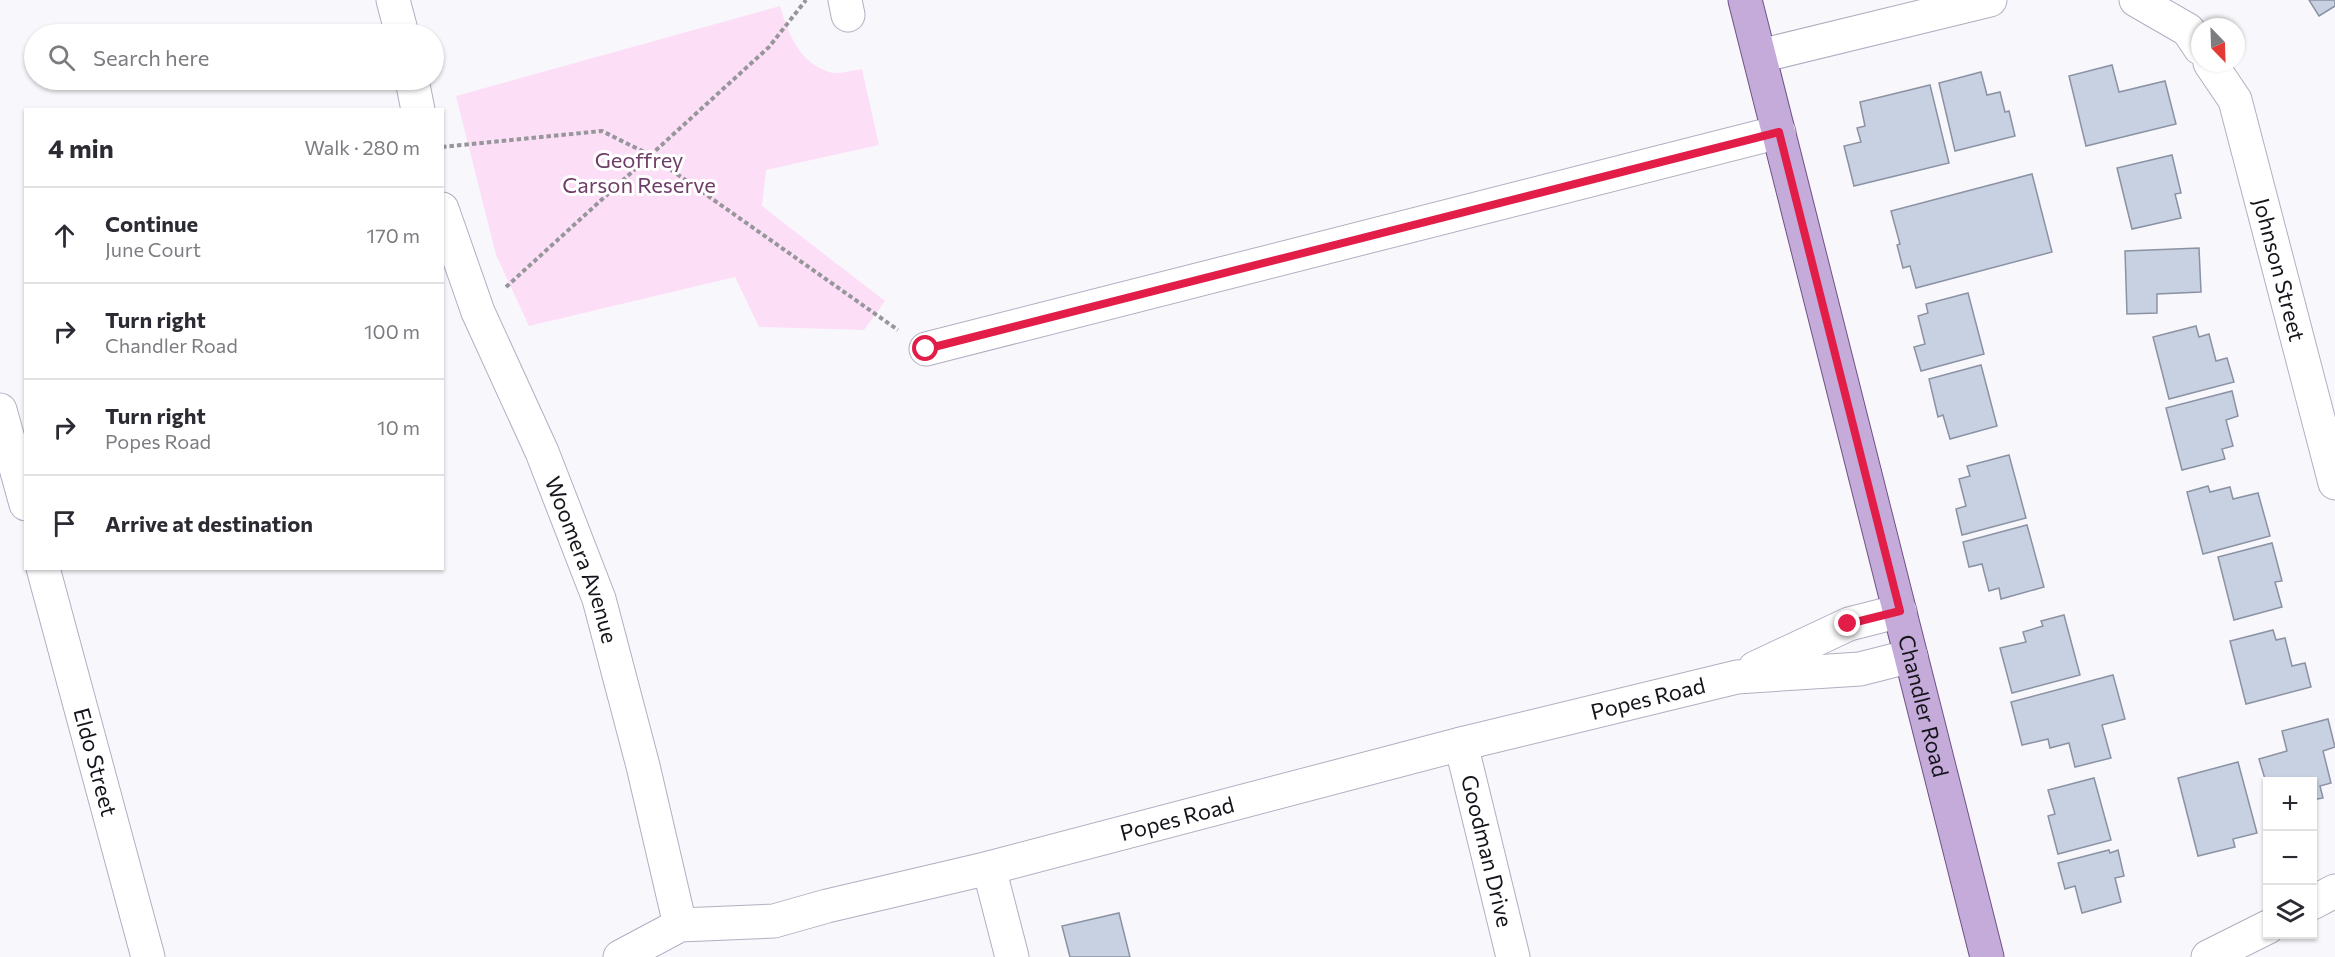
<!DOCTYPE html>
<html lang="en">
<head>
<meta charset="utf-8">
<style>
	body { margin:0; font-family:Commissioner,sans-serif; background:#f7f7f7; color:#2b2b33 }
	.controls { position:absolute; right:18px; bottom:18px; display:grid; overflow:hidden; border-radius:0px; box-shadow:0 2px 4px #0004 }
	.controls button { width:54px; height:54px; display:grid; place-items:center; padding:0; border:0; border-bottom:2px solid #e1e1e2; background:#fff; color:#2b2b33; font:30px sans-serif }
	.compass { position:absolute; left:2191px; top:18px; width:54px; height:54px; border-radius:50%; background:#fff; box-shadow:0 2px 4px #0004; rotate:157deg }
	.stop { position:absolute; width:18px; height:18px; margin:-14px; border:4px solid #e11d48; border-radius:50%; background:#fff }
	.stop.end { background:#e11d48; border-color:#fff; box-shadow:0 2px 6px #0008 }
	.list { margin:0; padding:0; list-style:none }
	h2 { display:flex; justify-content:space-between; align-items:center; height:78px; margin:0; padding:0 24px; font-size:26px }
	h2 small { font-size:20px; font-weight:400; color:#7c7c81 }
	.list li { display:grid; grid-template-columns:39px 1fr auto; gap:18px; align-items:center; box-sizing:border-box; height:96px; padding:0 24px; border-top:2px solid #e1e1e2 }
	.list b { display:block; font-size:22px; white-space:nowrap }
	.list p { margin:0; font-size:20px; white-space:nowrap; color:#7c7c81 }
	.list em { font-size:20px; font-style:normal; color:#7c7c81 }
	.icon { flex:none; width:33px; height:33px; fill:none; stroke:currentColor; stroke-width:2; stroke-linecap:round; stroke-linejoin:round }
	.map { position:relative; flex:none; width:2335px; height:957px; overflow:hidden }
	.search { position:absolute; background:#fff; box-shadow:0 2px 4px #0004; left:24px; top:24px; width:420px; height:66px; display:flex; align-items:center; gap:15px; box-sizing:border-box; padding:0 21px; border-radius:33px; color:#7c7c81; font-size:22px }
	.panel { position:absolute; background:#fff; box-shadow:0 2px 4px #0004; left:24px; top:108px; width:420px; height:462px; border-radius:0px }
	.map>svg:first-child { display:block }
</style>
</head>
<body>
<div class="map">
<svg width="2335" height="957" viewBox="0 0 2335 957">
	<rect width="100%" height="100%" fill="#f8f8fc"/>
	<path fill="#fddef7" d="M 780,6 C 788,34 800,63 829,72 C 838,75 853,70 862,69 L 879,145 L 766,170 L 762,206 L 885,301 L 864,330 L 759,327 L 735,277 L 529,326 L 496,255 L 456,96 Z"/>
	<g fill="#c8d1e2" stroke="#8a92a3" stroke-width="1.5">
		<polygon points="2309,0 2335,0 2335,6 2319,16"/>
		<polygon points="2112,65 2119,92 2165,81 2176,124 2086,146 2069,76"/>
		<polygon points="1981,72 1987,95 2000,92 2005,112 2009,111 2015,136 1955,151 1939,83"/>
		<polygon points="1930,85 1949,163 1854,186 1844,146 1861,142 1857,128 1865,126 1860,102"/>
		<polygon points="2172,155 2181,193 2175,194 2181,218 2132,229 2117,168"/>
		<polygon points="2032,174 2052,252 1916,288 1910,266 1903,268 1897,245 1900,244 1891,211"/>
		<polygon points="2199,248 2201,292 2157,294 2157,313 2127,314 2125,251"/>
		<polygon points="1968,293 1984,354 1921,371 1914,347 1925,344 1918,316 1928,313 1926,304"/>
		<polygon points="2196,326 2199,337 2209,334 2216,361 2227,358 2234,382 2169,399 2153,337"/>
		<polygon points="1981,365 1997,426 1950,439 1943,415 1938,417 1929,379"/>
		<polygon points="2232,391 2238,416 2226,420 2233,446 2222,449 2225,459 2182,470 2166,408"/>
		<polygon points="2009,455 2026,518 1962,535 1956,509 1966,506 1959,479 1970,476 1967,466"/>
		<polygon points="2208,486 2210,492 2230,487 2233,499 2258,493 2270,536 2203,554 2187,492"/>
		<polygon points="2027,525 2044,587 2001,599 1999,588 1989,591 1982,564 1969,567 1963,542"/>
		<polygon points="2272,543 2282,581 2275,582 2282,607 2234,620 2218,557"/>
		<polygon points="2064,615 2080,675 2012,693 2000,648 2026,642 2023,632 2043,626 2041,621"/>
		<polygon points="2273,630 2276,640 2285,638 2292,666 2305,663 2311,687 2246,704 2230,641"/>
		<polygon points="2113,675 2125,719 2102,725 2111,758 2075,767 2069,743 2050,748 2048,739 2022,745 2011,702"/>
		<polygon points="2328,719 2335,747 2323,751 2331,783 2320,786 2323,798 2312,800 2312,782 2268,782 2268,789 2259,759 2287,751 2282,731"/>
		<polygon points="2238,762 2257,833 2233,839 2235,847 2198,856 2178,778"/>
		<polygon points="2094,778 2111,840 2058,854 2048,816 2055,814 2048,790"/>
		<polygon points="2109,850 2110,853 2118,850 2124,876 2115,878 2121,902 2082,913 2075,886 2065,889 2058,863"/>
		<polygon points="1119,913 1130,957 1070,957 1062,926"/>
	</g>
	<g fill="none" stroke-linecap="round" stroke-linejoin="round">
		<g stroke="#b0afc2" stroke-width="35">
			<g id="street">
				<polyline points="393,0 402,34"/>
				<polyline points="845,0 848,15"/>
				<polyline points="2136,0 2188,30 2200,48"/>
				<polyline points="1760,56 1990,0"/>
				<path id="s1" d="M 2210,63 L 2235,100 L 2335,483"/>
				<polyline points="412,80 418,110"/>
				<path id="s2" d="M 442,209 L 478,312 L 542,452 L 599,599 L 643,766 L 680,925"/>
				<polyline points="926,349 1779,132"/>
				<polyline points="0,410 26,504"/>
				<path id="s3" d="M 43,568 L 148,957"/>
				<polyline points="1755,668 1849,624 1900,611"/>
				<path id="s4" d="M 1461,744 L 1513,957"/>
				<polyline points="989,868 1012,957"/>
				<polyline points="2312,903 2335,891"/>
				<path id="s5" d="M 620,957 L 680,925 L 774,921 L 827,906 L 989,868 L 1461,744 L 1737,677 L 1860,669 L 1911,656"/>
				<polyline points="2208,957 2268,927"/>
			</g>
		</g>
		<g stroke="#6f5286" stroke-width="35">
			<g id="primary">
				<path id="s6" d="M 1745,0 L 1987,957"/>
			</g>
		</g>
		<g stroke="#96969b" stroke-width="4" stroke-dasharray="4.5 3" stroke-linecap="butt">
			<polyline points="442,147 602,131 650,155 898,330"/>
			<polyline points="506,287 769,47 806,0"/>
		</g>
		<use href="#street" stroke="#fff" stroke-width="33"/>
		<use href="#primary" stroke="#c5abd9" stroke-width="33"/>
	</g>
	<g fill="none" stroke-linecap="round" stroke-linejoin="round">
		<polyline stroke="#e11d48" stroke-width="8" points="926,349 1779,132 1900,611 1848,624"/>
	</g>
	<g text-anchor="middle" stroke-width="6" stroke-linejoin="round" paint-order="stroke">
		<g font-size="22" fill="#6e3e68" stroke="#fff">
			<text x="639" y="168">Geoffrey<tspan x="639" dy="25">Carson Reserve</tspan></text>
		</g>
		<g font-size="22" fill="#15141b" stroke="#fff">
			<text dy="8" stroke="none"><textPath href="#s1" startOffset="220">Johnson Street</textPath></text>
			<text dy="8" stroke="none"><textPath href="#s2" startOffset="378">Woomera Avenue</textPath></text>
			<text dy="8" stroke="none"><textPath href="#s5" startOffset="1064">Popes Road</textPath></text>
			<text dy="8" stroke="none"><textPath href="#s6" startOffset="728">Chandler Road</textPath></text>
			<text dy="8" stroke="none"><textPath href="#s3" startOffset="201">Eldo Street</textPath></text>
			<text dy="8" stroke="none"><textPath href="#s5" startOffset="578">Popes Road</textPath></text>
			<text dy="8" stroke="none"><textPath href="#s4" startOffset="110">Goodman Drive</textPath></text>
		</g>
	</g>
</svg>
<div class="controls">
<button>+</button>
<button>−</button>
<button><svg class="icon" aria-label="layers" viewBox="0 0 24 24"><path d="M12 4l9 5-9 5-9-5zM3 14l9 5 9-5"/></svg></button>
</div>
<svg class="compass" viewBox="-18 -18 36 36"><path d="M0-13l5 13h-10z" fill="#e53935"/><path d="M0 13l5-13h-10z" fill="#7c7c81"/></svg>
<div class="stop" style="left:926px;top:349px"></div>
<div class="stop end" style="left:1848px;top:624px"></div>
<div class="search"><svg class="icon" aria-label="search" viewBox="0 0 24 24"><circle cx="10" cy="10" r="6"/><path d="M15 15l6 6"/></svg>Search here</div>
<section class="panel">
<h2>4 min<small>Walk · 280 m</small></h2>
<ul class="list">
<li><svg class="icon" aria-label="ahead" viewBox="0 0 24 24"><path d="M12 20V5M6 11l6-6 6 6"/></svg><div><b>Continue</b><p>June Court</p></div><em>170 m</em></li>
<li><svg class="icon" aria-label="right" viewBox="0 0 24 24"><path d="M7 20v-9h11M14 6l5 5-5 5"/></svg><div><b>Turn right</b><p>Chandler Road</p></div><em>100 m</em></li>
<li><svg class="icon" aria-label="right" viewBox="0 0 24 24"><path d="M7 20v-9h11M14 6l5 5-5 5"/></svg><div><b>Turn right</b><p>Popes Road</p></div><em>10 m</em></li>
<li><svg class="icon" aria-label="arrive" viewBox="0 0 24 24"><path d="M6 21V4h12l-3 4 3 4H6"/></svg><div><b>Arrive at destination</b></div></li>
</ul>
</section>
</div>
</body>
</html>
